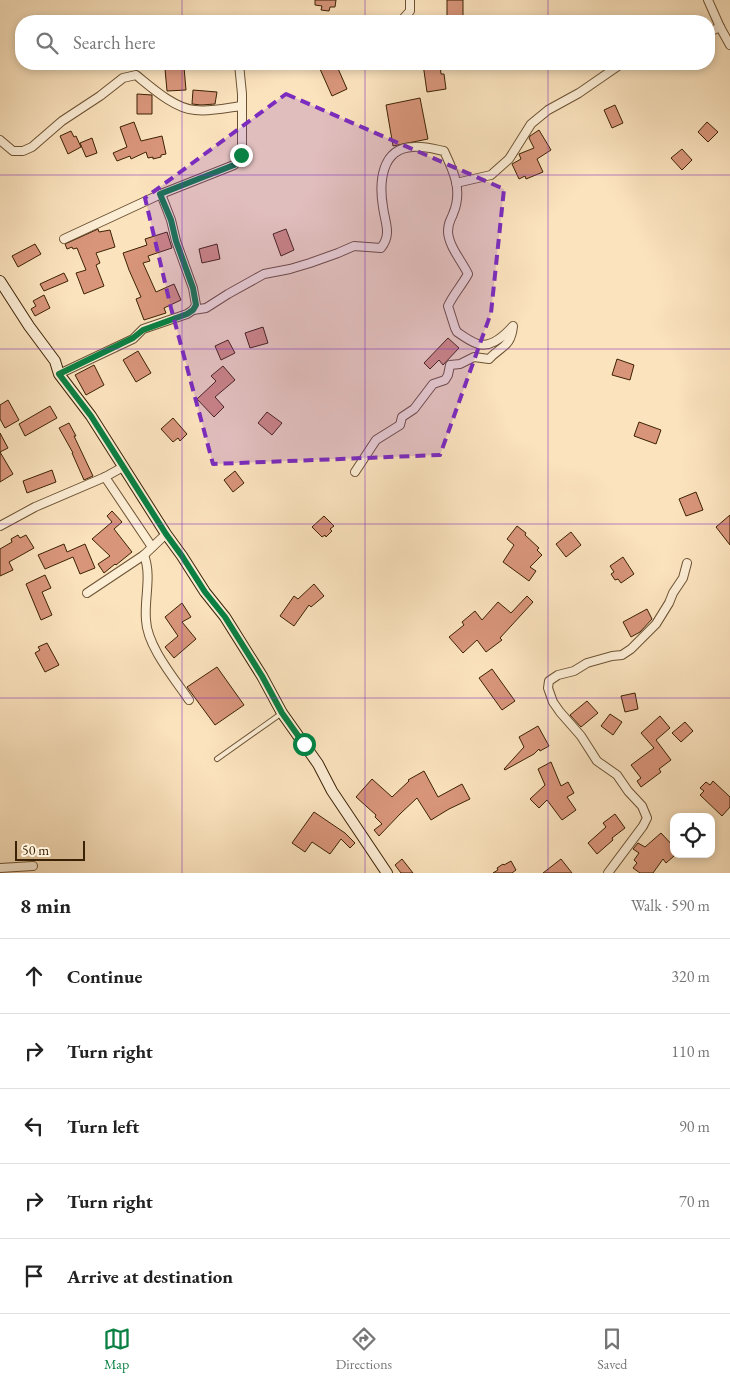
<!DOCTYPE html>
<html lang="en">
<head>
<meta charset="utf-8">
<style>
	body { margin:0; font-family:"EB Garamond",serif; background:#f6f6f6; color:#222 }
	.controls { position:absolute; right:15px; bottom:15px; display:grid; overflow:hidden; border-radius:10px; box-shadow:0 2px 8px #0003 }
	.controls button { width:45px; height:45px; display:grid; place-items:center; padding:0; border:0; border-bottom:1px solid #e0e0e0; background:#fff; color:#222; font:25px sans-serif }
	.scale { position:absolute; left:15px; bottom:12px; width:70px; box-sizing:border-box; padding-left:5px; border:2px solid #3c2204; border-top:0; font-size:14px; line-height:18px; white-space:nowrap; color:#3c2204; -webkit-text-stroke:4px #fcedd5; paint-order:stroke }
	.stop { position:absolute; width:15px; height:15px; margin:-11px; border:4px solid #0b8043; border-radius:50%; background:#fff }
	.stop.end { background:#0b8043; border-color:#fff; box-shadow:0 1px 5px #0008 }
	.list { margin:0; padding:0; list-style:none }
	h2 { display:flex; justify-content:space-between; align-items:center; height:65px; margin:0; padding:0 20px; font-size:21px }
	h2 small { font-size:16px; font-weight:400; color:#767676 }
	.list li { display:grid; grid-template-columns:32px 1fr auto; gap:15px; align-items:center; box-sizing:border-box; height:75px; padding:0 20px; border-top:1px solid #e0e0e0 }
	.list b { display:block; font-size:19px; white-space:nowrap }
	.list em { font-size:16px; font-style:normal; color:#767676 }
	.icon { flex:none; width:28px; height:28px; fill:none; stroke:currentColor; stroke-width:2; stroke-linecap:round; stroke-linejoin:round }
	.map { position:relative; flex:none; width:730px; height:873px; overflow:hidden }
	.search { position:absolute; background:#fff; box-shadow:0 2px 8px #0003; left:15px; right:15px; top:15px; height:55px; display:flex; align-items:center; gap:12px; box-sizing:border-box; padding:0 18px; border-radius:20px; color:#767676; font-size:19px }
	.sheet { height:440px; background:#fff }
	nav { display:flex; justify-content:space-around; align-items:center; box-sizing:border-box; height:70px; border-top:1px solid #e0e0e0; background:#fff; font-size:14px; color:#767676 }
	nav a { display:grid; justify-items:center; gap:2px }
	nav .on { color:#0b8043 }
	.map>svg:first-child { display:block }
</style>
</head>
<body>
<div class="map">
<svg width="730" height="873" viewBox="0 0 730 873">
	<rect width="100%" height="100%" fill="#fbe3be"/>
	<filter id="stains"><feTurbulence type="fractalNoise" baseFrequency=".004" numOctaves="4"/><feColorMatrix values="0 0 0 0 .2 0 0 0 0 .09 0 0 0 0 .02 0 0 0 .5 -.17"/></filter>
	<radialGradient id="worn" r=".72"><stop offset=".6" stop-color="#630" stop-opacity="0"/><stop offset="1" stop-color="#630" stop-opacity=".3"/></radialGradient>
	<g fill="#d8957a" stroke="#3c2204">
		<polygon points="315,0 336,0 335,7 330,7 329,11 321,10 322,6 315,5"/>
		<rect x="447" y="0" width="16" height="17"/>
		<polygon points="331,64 336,64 347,89 332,96 320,69"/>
		<polygon points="423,64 440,64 441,74 444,74 446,89 427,92"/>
		<polygon points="184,67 186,90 167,91 165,69"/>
		<polygon points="193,90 217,92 215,104 201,105 192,104"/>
		<polygon points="137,94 152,95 152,114 137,114"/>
		<polygon points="420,98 428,139 393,146 386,105"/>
		<polygon points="615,105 623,123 612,128 604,110"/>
		<polygon points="134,122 141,141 162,136 166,154 161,155 161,157 153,159 153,157 148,158 146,152 131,159 130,156 117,161 113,153 127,147 120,127"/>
		<polygon points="707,122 718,132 708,142 698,132"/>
		<polygon points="539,130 551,150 537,159 543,172 526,179 525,176 519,179 512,164 521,159 519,154 534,148 529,138 530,136"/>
		<polygon points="71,131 74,137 76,136 81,147 68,154 60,136"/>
		<polygon points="92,138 97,153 86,157 80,143"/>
		<polygon points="682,149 692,160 682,170 671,158"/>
		<polygon points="98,229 99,232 110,230 115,247 96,253 100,263 96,265 104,286 84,294 76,273 86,270 77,248 73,249 72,247 67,249 65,244"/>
		<polygon points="286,229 294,250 281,256 273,234"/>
		<polygon points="167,232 172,248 148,256 150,261 143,263 156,292 174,284 181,300 164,308 166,313 144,320 136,299 141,297 129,270 123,253 147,245 145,239"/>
		<polygon points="35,244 41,254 18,267 12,256"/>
		<polygon points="217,244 220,259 202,263 199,249"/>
		<polygon points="64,273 68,281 44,291 40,284"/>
		<polygon points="44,295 50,308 35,316 31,309 36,306 33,301"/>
		<polygon points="263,327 268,343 250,348 245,333"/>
		<polygon points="448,338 459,348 443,365 439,360 430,369 424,363"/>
		<polygon points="228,340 235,353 221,360 215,346"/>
		<polygon points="138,351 151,373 136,382 123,360"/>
		<polygon points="617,359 634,365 630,380 612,375"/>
		<polygon points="94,365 104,385 86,395 75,375"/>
		<polygon points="223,366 235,380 215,397 224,407 214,417 197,399 213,384 216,381 211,376"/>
		<polygon points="8,400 19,420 5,428 0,419 0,405"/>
		<polygon points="50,406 57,418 25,436 19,424"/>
		<polygon points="267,412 282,423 272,435 258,423"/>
		<polygon points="173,418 187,434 180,441 178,438 173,442 161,429"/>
		<polygon points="639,422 661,430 656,444 634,436"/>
		<polygon points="69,423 76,436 74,436 93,476 84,480 72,453 73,453 59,428"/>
		<polygon points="0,433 8,448 0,452 13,474 0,482"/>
		<polygon points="52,470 56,482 27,493 23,481"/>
		<polygon points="235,471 244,483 233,492 224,480"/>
		<polygon points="696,492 703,510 686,516 679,499"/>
		<polygon points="112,511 122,522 114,529 132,552 116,565 115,564 104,573 98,564 110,556 92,539 112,522 107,516"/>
		<polygon points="730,515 730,545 716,527"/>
		<polygon points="324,516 334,526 330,529 332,531 326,537 325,535 322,537 312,527"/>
		<polygon points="517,526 526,533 525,535 539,548 537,550 542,555 530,567 536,571 529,581 503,562 514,545 507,539"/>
		<polygon points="571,532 581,545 566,557 556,544"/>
		<polygon points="18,535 20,538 26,535 34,548 9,562 13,570 0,576 0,549 12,542 11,539"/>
		<polygon points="64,544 67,552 85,544 95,568 80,574 73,557 45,569 38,555"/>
		<polygon points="623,557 634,574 621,583 618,579 615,580 611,574 614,572 610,566"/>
		<polygon points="45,575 51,588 42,592 52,615 41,620 26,584"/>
		<polygon points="314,584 324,596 311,607 309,605 294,626 280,616 294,596 298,599"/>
		<polygon points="527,596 533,602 500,638 502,640 486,652 477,640 463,653 449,637 464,625 462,622 475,611 482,620 498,602 511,613"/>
		<polygon points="182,603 191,617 182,622 196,639 174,658 165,647 178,636 165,617"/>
		<polygon points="647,609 652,619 640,632 631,637 623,622"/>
		<polygon points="47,643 59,665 45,672 35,653 40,650 38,647"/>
		<polygon points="217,667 244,705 215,725 187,687"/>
		<polygon points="492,669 515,701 502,710 479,678"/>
		<polygon points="635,693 638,709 625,712 621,696"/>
		<polygon points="587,701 598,713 581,727 570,715"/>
		<polygon points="610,714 622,722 613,735 601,726"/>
		<polygon points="660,716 670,728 656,740 671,760 659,769 661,772 641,787 637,781 641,778 631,765 654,748 641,733"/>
		<polygon points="685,722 693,731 681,742 672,733"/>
		<polygon points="538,726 549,746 540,751 539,749 534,754 505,770 504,769 524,747 519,737"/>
		<polygon points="551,762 561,786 568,782 574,793 567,797 576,810 562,820 547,800 539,808 530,799 545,785 538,769"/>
		<polygon points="424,771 438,797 462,784 470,799 449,809 431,820 417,798 401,813 379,836 374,830 382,824 375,817 376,815 356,797 372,779 392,797 409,781 408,780"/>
		<polygon points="713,781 730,797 730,807 722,816 700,795 704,791 700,788 706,782 710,785"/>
		<polygon points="314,812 345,833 355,843 350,848 341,839 330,854 312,842 305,852 292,843"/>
		<polygon points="615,814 625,828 612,838 613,840 597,854 588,843 606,827 603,823"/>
		<polygon points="661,833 674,847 674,856 666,863 663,859 653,873 640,873 633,868 637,863 634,860 639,853 633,849 638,843 645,847"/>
		<polygon points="402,859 413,873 401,873 395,865"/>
		<polygon points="561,859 572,873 543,873"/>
		<polygon points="511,861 516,870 512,873 493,873 498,870 497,868 503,864 504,865"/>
	</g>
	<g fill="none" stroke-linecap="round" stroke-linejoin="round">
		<g stroke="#6c5232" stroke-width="6">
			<polyline id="lane" points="217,759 282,713"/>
		</g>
		<g stroke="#6c5232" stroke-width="10">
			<g id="street">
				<polyline points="708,0 720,27 730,45"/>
				<polyline points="401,21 410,11 410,0"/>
				<polyline points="709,32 720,27"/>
				<path d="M 0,140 L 13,151 L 23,151 L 32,147 L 62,121 L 100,96 L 123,78 L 136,75 C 151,87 175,109 195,110 C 210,112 226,108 241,106"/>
				<polyline points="456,183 491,175 509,159 531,124 548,110 579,93 621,64"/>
				<polyline points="64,239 161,194 234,165 239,159 242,151 242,94 239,64"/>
				<path d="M 193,310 L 206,308 L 228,294 L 264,274 L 290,269 L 310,263 L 338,253 L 354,246 L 381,248 C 392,234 385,223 383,207 C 379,183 381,148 413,147 C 424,146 434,149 444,151 C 454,172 463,191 453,214 C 450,222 448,222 448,232 C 449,247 462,261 468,274 C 462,285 453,295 448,306 L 455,328 L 457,332 C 463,336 471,342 478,344 C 491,348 505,335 513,326 C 511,347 501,346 489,359 L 474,357 L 460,364 L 450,365 L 448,375 L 445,380 L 433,384 L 414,409 L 402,417 L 400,425 L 376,440 L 355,472"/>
				<polyline points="59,374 133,339 143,329 187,314 193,310 196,305 193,288 176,241 171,220 161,194"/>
				<polyline points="105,477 152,547"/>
				<polyline points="0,526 35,507 105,477 123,467"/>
				<path d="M 144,555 C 152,576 144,599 146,620 C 147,646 174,678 189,700"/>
				<polyline points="87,593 144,555 166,534"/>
				<polyline points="0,868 33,866"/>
				<polyline points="608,873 643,826 647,818 642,806 628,791 617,775 597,761 581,736 560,712 553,702 548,688 549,681 558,675 574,671 587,663 612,656 622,655 631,649 656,624 669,603 673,593 683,578 687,563"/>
			</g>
		</g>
		<g stroke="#3c2204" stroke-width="12">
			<polyline id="secondary" points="0,281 29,326 55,361 59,374 91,416 166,534 182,556 205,592 225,617 262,676 282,713 318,764 332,791 387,873"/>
		</g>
		<use href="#lane" stroke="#fcedd5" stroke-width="4"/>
		<use href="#street" stroke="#fcedd5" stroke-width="8"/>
		<use href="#secondary" stroke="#fcedd5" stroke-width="10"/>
	</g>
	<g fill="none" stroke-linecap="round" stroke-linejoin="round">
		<polyline stroke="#0b8043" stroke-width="6" points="241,155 239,159 234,165 160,194 171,220 176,241 193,288 196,305 193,310 187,314 143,330 133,338 59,374 91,416 166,534 182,556 205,592 225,617 262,676 282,713 304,744"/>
	</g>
	<path fill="#7b2cbf" fill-opacity="0.2" stroke="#7b2cbf" stroke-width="4" stroke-dasharray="10 6" stroke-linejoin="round" d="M 286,94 L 504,189 L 491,313 L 440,455 L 213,464 L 171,308 L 145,198 Z"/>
	<path fill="none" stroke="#7b2cbf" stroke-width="1" stroke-opacity="0.55" d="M 182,0 L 182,21M 365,0 L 365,21M 548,0 L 548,21M 182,64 L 182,873M 365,64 L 365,873M 548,64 L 548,873M 0,175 L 730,175M 0,349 L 730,349M 0,524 L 730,524M 0,698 L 730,698"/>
	<rect width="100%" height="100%" filter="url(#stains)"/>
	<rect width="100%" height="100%" fill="url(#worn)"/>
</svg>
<div class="controls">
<button><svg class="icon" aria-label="locate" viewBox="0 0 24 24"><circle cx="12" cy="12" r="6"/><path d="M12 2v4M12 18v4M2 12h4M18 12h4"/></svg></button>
</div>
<div class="scale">50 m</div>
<div class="stop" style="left:304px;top:744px"></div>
<div class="stop end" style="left:241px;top:155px"></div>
<div class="search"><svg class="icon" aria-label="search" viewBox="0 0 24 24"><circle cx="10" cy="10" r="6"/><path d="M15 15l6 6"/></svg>Search here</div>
</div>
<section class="sheet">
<h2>8 min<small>Walk · 590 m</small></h2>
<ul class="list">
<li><svg class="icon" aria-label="ahead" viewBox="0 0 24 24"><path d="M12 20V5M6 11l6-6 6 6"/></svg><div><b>Continue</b></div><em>320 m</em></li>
<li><svg class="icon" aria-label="right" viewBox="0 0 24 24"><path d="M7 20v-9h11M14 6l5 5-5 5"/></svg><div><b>Turn right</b></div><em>110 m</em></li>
<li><svg class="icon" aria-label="left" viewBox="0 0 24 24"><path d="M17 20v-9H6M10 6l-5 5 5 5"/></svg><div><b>Turn left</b></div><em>90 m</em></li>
<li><svg class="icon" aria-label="right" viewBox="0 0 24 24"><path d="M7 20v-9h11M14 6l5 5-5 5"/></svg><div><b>Turn right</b></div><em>70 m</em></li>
<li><svg class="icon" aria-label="arrive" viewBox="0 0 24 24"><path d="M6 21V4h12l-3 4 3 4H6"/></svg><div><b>Arrive at destination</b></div></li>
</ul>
</section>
<nav>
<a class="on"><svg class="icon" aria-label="map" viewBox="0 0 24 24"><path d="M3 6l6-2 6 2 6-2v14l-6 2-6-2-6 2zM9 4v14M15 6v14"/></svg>Map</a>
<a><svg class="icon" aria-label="directions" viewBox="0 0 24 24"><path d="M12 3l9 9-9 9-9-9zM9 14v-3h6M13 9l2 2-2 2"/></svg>Directions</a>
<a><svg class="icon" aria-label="saved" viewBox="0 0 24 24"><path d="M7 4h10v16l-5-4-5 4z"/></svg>Saved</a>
</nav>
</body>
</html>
